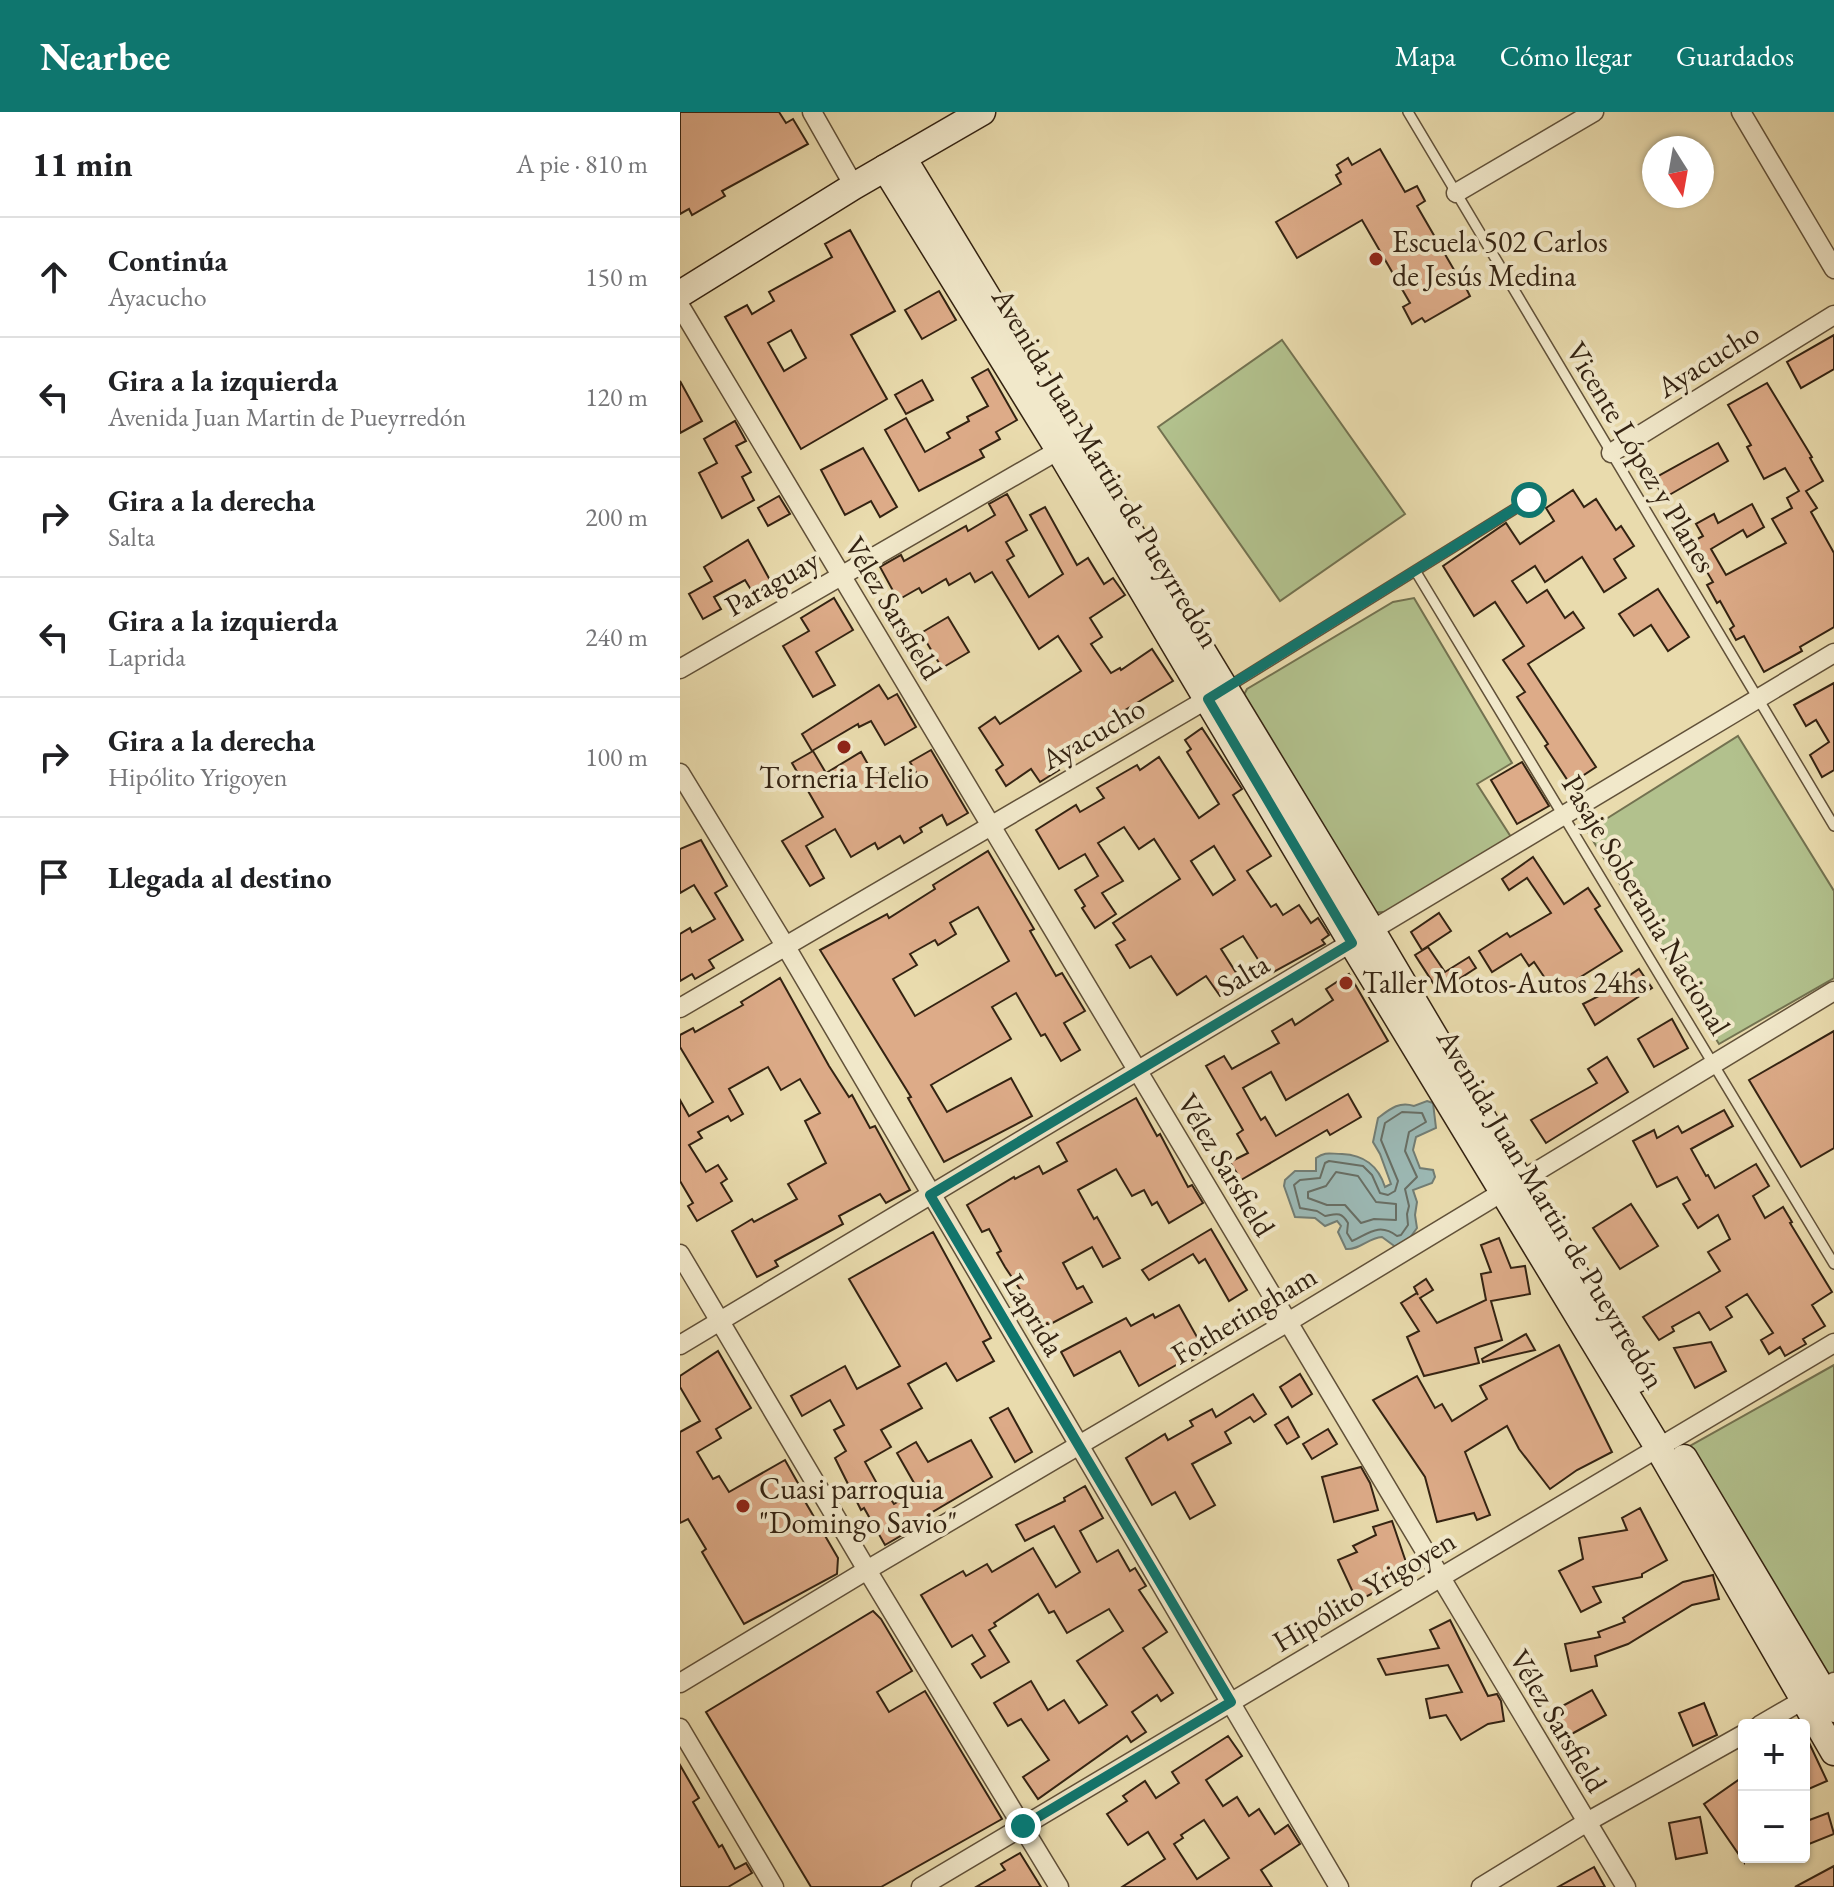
<!DOCTYPE html>
<html lang="es">
<head>
<meta charset="utf-8">
<style>
	body { margin:0; font-family:"EB Garamond",serif; background:#f6f6f6; color:#202124 }
	.controls { position:absolute; right:24px; bottom:24px; display:grid; overflow:hidden; border-radius:8px; box-shadow:0 2px 6px #0004 }
	.controls button { width:72px; height:72px; display:grid; place-items:center; padding:0; border:0; border-bottom:2px solid #e0e0e0; background:#fff; color:#202124; font:40px sans-serif }
	.compass { position:absolute; left:962px; top:24px; width:72px; height:72px; border-radius:50%; background:#fff; box-shadow:0 2px 6px #0004; rotate:169deg }
	.stop { position:absolute; width:24px; height:24px; margin:-18px; border:6px solid #0f766e; border-radius:50%; background:#fff }
	.stop.end { background:#0f766e; border-color:#fff; box-shadow:0 2px 8px #0008 }
	.list { margin:0; padding:0; list-style:none }
	h2 { display:flex; justify-content:space-between; align-items:center; height:104px; margin:0; padding:0 32px; font-size:34px }
	h2 small { font-size:26px; font-weight:400; color:#757577 }
	.list li { display:grid; grid-template-columns:52px 1fr auto; gap:24px; align-items:center; box-sizing:border-box; height:120px; padding:0 32px; border-top:2px solid #e0e0e0 }
	.list b { display:block; font-size:30px; white-space:nowrap }
	.list p { margin:0; font-size:26px; white-space:nowrap; color:#757577 }
	.list em { font-size:26px; font-style:normal; color:#757577 }
	.icon { flex:none; width:44px; height:44px; fill:none; stroke:currentColor; stroke-width:2; stroke-linecap:round; stroke-linejoin:round }
	.map { position:relative; flex:none; width:1154px; height:1775px; overflow:hidden }
	header { display:flex; align-items:center; gap:48px; box-sizing:border-box; height:112px; padding:0 40px; background:#0f766e; color:#fff }
	header strong { font-size:38px }
	nav { display:flex; gap:44px; margin-inline-start:auto; font-size:28px }
	main { display:flex }
	aside { flex:1; background:#fff }
	.map>svg:first-child { display:block }
</style>
</head>
<body>
<header>
<strong>Nearbee</strong>
<nav><a>Mapa</a><a>Cómo llegar</a><a>Guardados</a></nav>
</header>
<main>
<aside>
<h2>11 min<small>A pie · 810 m</small></h2>
<ul class="list">
<li><svg class="icon" aria-label="ahead" viewBox="0 0 24 24"><path d="M12 20V5M6 11l6-6 6 6"/></svg><div><b>Continúa</b><p>Ayacucho</p></div><em>150 m</em></li>
<li><svg class="icon" aria-label="left" viewBox="0 0 24 24"><path d="M17 20v-9H6M10 6l-5 5 5 5"/></svg><div><b>Gira a la izquierda</b><p>Avenida Juan Martin de Pueyrredón</p></div><em>120 m</em></li>
<li><svg class="icon" aria-label="right" viewBox="0 0 24 24"><path d="M7 20v-9h11M14 6l5 5-5 5"/></svg><div><b>Gira a la derecha</b><p>Salta</p></div><em>200 m</em></li>
<li><svg class="icon" aria-label="left" viewBox="0 0 24 24"><path d="M17 20v-9H6M10 6l-5 5 5 5"/></svg><div><b>Gira a la izquierda</b><p>Laprida</p></div><em>240 m</em></li>
<li><svg class="icon" aria-label="right" viewBox="0 0 24 24"><path d="M7 20v-9h11M14 6l5 5-5 5"/></svg><div><b>Gira a la derecha</b><p>Hipólito Yrigoyen</p></div><em>100 m</em></li>
<li><svg class="icon" aria-label="arrive" viewBox="0 0 24 24"><path d="M6 21V4h12l-3 4 3 4H6"/></svg><div><b>Llegada al destino</b></div></li>
</ul>
</aside>
<div class="map">
<svg width="1154" height="1775" viewBox="0 0 1154 1775">
	<rect width="100%" height="100%" fill="#e9dbad"/>
	<filter id="stains"><feTurbulence type="fractalNoise" baseFrequency=".0025" numOctaves="4"/><feColorMatrix values="0 0 0 0 .2 0 0 0 0 .09 0 0 0 0 .02 0 0 0 .5 -.17"/></filter>
	<radialGradient id="worn" r=".72"><stop offset=".6" stop-color="#630" stop-opacity="0"/><stop offset="1" stop-color="#630" stop-opacity=".3"/></radialGradient>
	<g fill="#b2c18d" stroke="#737250" stroke-width="2">
		<polygon points="602,228 725,402 600,489 478,315"/>
		<polygon points="734,486 832,651 797,672 831,725 715,799 691,801 559,592 567,577 713,490"/>
		<polygon points="1058,624 1154,779 1154,866 1039,932 907,719"/>
		<polygon points="1154,1253 1154,1560 1149,1563 1108,1506 1010,1334"/>
	</g>
	<path fill="#9cb9b5" stroke="#727d74" stroke-width="2" d="M 747,989 L 753,991 L 756,1016 L 736,1025 L 733,1038 L 740,1056 L 753,1058 L 755,1065 L 752,1071 L 733,1078 L 737,1090 L 735,1103 L 737,1116 L 724,1134 L 717,1136 L 702,1125 C 688,1126 680,1138 666,1137 L 658,1120 L 661,1114 L 657,1109 L 645,1114 L 635,1106 L 615,1105 L 604,1074 L 605,1068 L 615,1059 L 636,1059 L 636,1046 C 646,1039 650,1042 662,1042 C 684,1043 698,1053 705,1075 L 711,1072 L 700,1042 L 693,1030 L 698,1006 C 710,997 719,989 734,994 Z"/>
	<g fill="none" stroke-linecap="round" stroke-linejoin="round">
		<g stroke="#686e64" stroke-width="2">
			<path d="M 722,1000 L 742,1001 L 746,1010 L 729,1020 L 725,1039 L 737,1065 L 725,1077 L 729,1094 L 727,1102 L 728,1113 L 721,1123 L 717,1124 C 699,1110 688,1122 672,1129 L 667,1121 L 668,1111 C 661,1099 656,1102 645,1104 L 637,1099 L 620,1096 L 614,1073 L 620,1068 L 640,1066 L 645,1051 L 649,1049 L 683,1054 L 692,1063 L 700,1081 L 708,1083 L 715,1079 L 718,1069 L 701,1028 L 705,1011 Z"/>
			<polygon points="656,1060 678,1064 696,1090 716,1092 716,1108 694,1107 681,1111 665,1093 647,1093 628,1086 628,1080 646,1074"/>
		</g>
	</g>
	<g fill="#ddab88" stroke="#342312" stroke-width="2" fill-rule="evenodd">
		<polygon points="0,0 99,0 106,11 113,7 128,32 42,79 45,84 12,103 9,97 0,102"/>
		<polygon points="700,37 725,80 737,74 745,89 737,94 777,163 786,158 794,172 786,176 790,184 745,210 742,206 732,212 723,195 730,191 682,108 617,146 596,110 661,72 656,63 661,60 657,53 668,46 672,53"/>
		<path d="M 170,118 L 215,199 L 171,223 L 207,287 L 121,337 L 45,205 L 67,193 L 72,202 L 94,189 L 89,180 L 152,145 L 145,132 ZM 111,218 L 126,246 L 104,259 L 88,231 Z"/>
		<polygon points="259,179 276,208 242,227 225,198"/>
		<polygon points="1154,223 1154,257 1121,276 1107,250"/>
		<polygon points="308,257 337,308 316,320 320,327 300,338 304,345 239,379 205,318 226,306 245,340 270,326 267,321 289,309 287,305 308,294 292,266"/>
		<polygon points="242,268 253,288 226,302 215,283"/>
		<polygon points="0,269 22,309 0,321"/>
		<polygon points="1087,271 1132,345 1130,346 1143,369 1126,379 1137,396 1131,400 1154,441 1154,515 1120,535 1122,539 1084,560 1064,524 1056,528 1050,517 1054,514 1040,489 1037,491 1027,473 1033,470 1010,431 1023,424 1016,412 1034,402 1038,411 1072,392 1084,415 1067,425 1063,418 1031,437 1046,463 1106,431 1092,407 1112,396 1107,386 1119,379 1105,356 1084,367 1067,335 1071,333 1048,293"/>
		<polygon points="55,309 66,329 56,334 71,360 62,365 74,388 42,406 19,361 37,351 24,327"/>
		<polygon points="1038,331 1048,349 984,386 973,367"/>
		<polygon points="183,336 217,395 200,405 191,389 165,403 141,358"/>
		<polygon points="893,378 904,395 916,387 936,418 941,414 954,434 934,447 946,466 924,480 902,445 865,470 855,454 832,469 847,491 867,478 885,506 893,500 904,516 848,552 916,655 890,672 865,634 868,632 837,585 845,580 823,548 844,534 815,490 794,504 763,454 826,411 840,432 874,409 866,396"/>
		<polygon points="327,382 347,418 326,430 334,444 327,448 349,485 383,462 350,403 365,395 397,453 408,446 424,472 433,466 445,483 410,506 422,525 411,532 431,561 440,556 441,558 472,537 493,569 432,606 435,610 373,650 379,658 360,670 351,657 326,674 316,658 323,653 299,616 315,605 320,612 401,559 378,524 359,537 312,460 295,470 290,461 269,473 266,467 242,481 239,476 218,488 200,455 221,443 224,449 286,414 288,419 315,403 309,392"/>
		<polygon points="99,384 110,402 88,414 78,396"/>
		<polygon points="68,428 91,470 73,481 65,468 34,485 41,497 23,507 9,482 32,469 24,455"/>
		<polygon points="978,477 1009,525 988,539 971,513 954,524 939,502"/>
		<polygon points="154,486 173,518 136,540 155,573 133,585 103,534 129,519 121,506"/>
		<polygon points="268,505 289,540 262,556 241,521"/>
		<polygon points="1154,571 1154,658 1142,665 1130,643 1149,630 1136,608 1126,614 1114,593"/>
		<polygon points="199,573 208,587 217,582 236,615 205,633 191,609 179,615 178,612 132,639 122,622"/>
		<path d="M 522,616 L 562,677 L 553,683 L 591,744 L 567,759 L 591,795 L 596,792 L 603,803 L 619,793 L 631,811 L 638,806 L 649,823 L 642,828 L 645,832 L 588,863 L 563,824 L 541,837 L 562,870 L 540,884 L 526,864 L 497,883 L 471,844 L 450,856 L 436,833 L 445,828 L 433,811 L 500,767 L 474,727 L 459,737 L 444,715 L 418,731 L 443,769 L 422,781 L 436,802 L 415,816 L 402,796 L 405,794 L 395,778 L 418,764 L 405,742 L 379,757 L 356,718 L 396,693 L 400,700 L 424,686 L 417,676 L 457,653 L 460,658 L 479,645 L 519,706 L 539,692 L 507,640 L 511,637 L 505,628 ZM 534,734 L 555,768 L 533,783 L 511,749 Z"/>
		<polygon points="251,638 288,701 267,713 262,703 240,716 242,720 224,731 220,724 198,737 195,731 171,745 155,717 126,734 144,766 130,774 102,729 143,705 112,651 133,639 146,661 181,640 194,663 205,656 215,674 237,662 230,650"/>
		<polygon points="842,650 869,694 837,712 811,668"/>
		<polygon points="21,728 47,774 35,781 63,828 29,848 34,856 15,867 12,862 0,869 0,822 10,816 12,820 35,807 14,773 0,781 0,737"/>
		<path d="M 308,739 L 354,817 L 350,819 L 376,864 L 382,861 L 405,899 L 384,911 L 400,938 L 381,949 L 365,922 L 361,924 L 336,881 L 312,895 L 331,927 L 251,973 L 267,1000 L 331,966 L 352,1004 L 264,1050 L 228,986 L 231,985 L 140,838 L 207,802 L 209,806 L 255,777 L 253,773 ZM 298,795 L 329,849 L 235,904 L 213,867 L 237,853 L 230,842 L 255,828 L 258,833 L 276,822 L 270,811 Z"/>
		<polygon points="853,745 884,792 908,776 920,794 915,797 942,839 875,881 854,850 849,854 841,842 812,860 799,839 827,821 830,825 871,801 847,766 829,778 822,767"/>
		<polygon points="759,801 771,819 742,838 731,820"/>
		<polygon points="748,835 765,860 789,845 796,856 759,880 735,843"/>
		<polygon points="959,857 972,876 915,913 903,892 919,884"/>
		<polygon points="669,862 708,929 606,988 591,960 563,976 581,1008 585,1005 596,1024 668,982 681,1005 650,1023 647,1018 561,1068 550,1050 568,1041 557,1022 563,1018 526,954 544,944 552,957 599,931 592,919 612,907 615,913 653,888 646,877"/>
		<polygon points="100,866 149,954 169,985 172,983 190,1016 195,1014 230,1078 206,1091 200,1082 159,1104 163,1112 95,1149 98,1154 77,1165 52,1119 72,1107 74,1110 117,1087 108,1072 146,1051 125,1009 140,1001 120,967 101,978 88,955 49,977 63,1002 51,1009 48,1004 18,1020 22,1026 9,1033 26,1060 38,1053 47,1067 41,1071 52,1089 17,1109 8,1094 13,1091 0,1069 0,988 9,1004 33,990 0,935 0,923 13,916 15,920 63,893 61,890"/>
		<polygon points="992,907 1008,936 974,955 958,927"/>
		<polygon points="1154,919 1154,1036 1121,1055 1069,968"/>
		<polygon points="927,945 948,980 866,1031 851,1008 917,971 908,957"/>
		<polygon points="456,986 477,1024 480,1022 508,1075 512,1073 523,1091 489,1111 477,1090 472,1093 464,1078 452,1084 436,1057 398,1078 414,1107 417,1105 440,1146 423,1155 412,1135 383,1151 397,1177 403,1174 412,1190 365,1215 325,1155 317,1141 321,1139 309,1117 302,1120 287,1093 334,1065 335,1067 359,1054 363,1062 387,1049 377,1031"/>
		<polygon points="1044,998 1053,1014 1011,1037 1026,1064 1028,1063 1035,1076 1076,1052 1089,1074 1073,1084 1085,1106 1103,1095 1112,1110 1110,1111 1152,1180 1132,1193 1145,1214 1123,1227 1126,1232 1105,1244 1100,1235 1089,1242 1081,1228 1093,1221 1067,1182 1046,1195 1052,1205 1030,1218 1019,1200 992,1215 994,1219 979,1228 963,1205 1040,1159 1028,1140 1050,1127 1038,1103 1018,1116 1003,1092 1010,1088 997,1065 977,1075 953,1029 974,1018 977,1026 998,1014 1002,1021"/>
		<polygon points="951,1092 978,1134 940,1157 913,1116"/>
		<polygon points="531,1117 567,1178 549,1189 525,1147 519,1151 513,1142 469,1168 462,1158"/>
		<polygon points="253,1120 311,1226 303,1230 314,1249 277,1269 266,1251 228,1272 242,1296 201,1318 211,1335 185,1350 206,1388 210,1386 214,1392 238,1378 217,1341 236,1330 248,1350 291,1328 312,1365 227,1415 229,1419 205,1433 184,1396 181,1398 155,1346 166,1339 154,1318 164,1313 150,1288 122,1304 111,1284 165,1254 177,1277 220,1254 169,1167"/>
		<polygon points="819,1126 831,1156 845,1154 850,1182 811,1189 822,1228 795,1236 799,1251 744,1264 727,1225 739,1219 721,1191 737,1181 738,1183 734,1175 746,1167 753,1178 740,1186 757,1211 806,1188 801,1162 811,1160 801,1133"/>
		<polygon points="499,1193 526,1241 507,1251 505,1248 459,1274 440,1239 394,1264 381,1240 446,1206 451,1214 473,1202 475,1206"/>
		<polygon points="846,1222 855,1238 803,1250 802,1247"/>
		<polygon points="1031,1230 1046,1259 1015,1276 994,1236"/>
		<polygon points="879,1233 932,1340 897,1358 870,1377 839,1337 827,1314 785,1340 810,1403 797,1408 794,1401 757,1410 745,1365 693,1288 737,1264 755,1296 762,1292 772,1309 807,1287 800,1274"/>
		<polygon points="38,1239 71,1296 36,1317 41,1326 17,1340 33,1367 39,1364 49,1380 105,1348 119,1373 116,1374 158,1446 157,1462 64,1512 22,1440 26,1437 8,1407 0,1411 0,1320 20,1309 0,1275 0,1264"/>
		<polygon points="620,1262 632,1282 612,1295 600,1275"/>
		<polygon points="573,1282 586,1302 574,1310 570,1305 545,1320 551,1331 512,1352 535,1393 510,1407 495,1380 472,1393 446,1346 485,1322 488,1328 513,1314 510,1309 532,1297 536,1305"/>
		<polygon points="328,1296 352,1340 335,1350 310,1306"/>
		<polygon points="608,1305 619,1325 607,1332 595,1313"/>
		<polygon points="648,1317 657,1332 632,1347 623,1332"/>
		<polygon points="681,1355 690,1371 698,1398 654,1410 642,1365"/>
		<polygon points="405,1374 423,1406 400,1419 417,1450 438,1438 450,1459 455,1456 466,1474 459,1478 487,1520 463,1536 493,1581 481,1589 477,1583 452,1600 466,1620 451,1630 447,1624 358,1687 343,1665 369,1648 341,1607 328,1614 314,1591 351,1569 368,1598 384,1588 399,1611 427,1593 397,1549 443,1519 429,1497 387,1521 374,1499 369,1501 358,1482 314,1511 316,1514 309,1518 329,1550 301,1566 292,1552 305,1544 292,1523 272,1535 241,1483 283,1459 286,1464 307,1452 312,1460 353,1436 376,1475 400,1460 374,1414 345,1429 336,1413 385,1389 384,1386"/>
		<polygon points="960,1396 987,1448 962,1462 962,1465 913,1475 921,1490 901,1500 879,1459 903,1447 899,1426 947,1418 942,1406"/>
		<polygon points="712,1409 728,1456 704,1463 710,1473 677,1489 658,1448 677,1440 673,1434 696,1423 693,1415"/>
		<polygon points="1033,1463 1039,1487 1012,1493 948,1532 915,1544 917,1554 891,1559 885,1532 920,1525 918,1520 945,1510 943,1506 1003,1470"/>
		<polygon points="193,1499 201,1507 232,1559 197,1580 209,1600 245,1579 322,1707 201,1775 131,1775 26,1600"/>
		<polygon points="770,1508 808,1584 817,1582 821,1589 824,1609 808,1612 781,1628 766,1603 750,1606 746,1587 782,1580 768,1553 706,1563 698,1547 759,1536 750,1518"/>
		<polygon points="912,1578 926,1603 888,1624 875,1598"/>
		<polygon points="1024,1591 1037,1623 1013,1634 999,1601"/>
		<polygon points="1124,1620 1147,1669 1124,1679"/>
		<path d="M 548,1624 L 562,1644 L 526,1668 L 543,1694 L 557,1685 L 569,1704 L 579,1697 L 595,1722 L 608,1713 L 620,1732 L 581,1758 L 592,1775 L 442,1775 L 485,1747 L 468,1720 L 448,1733 L 427,1702 L 447,1689 L 443,1684 L 465,1669 L 476,1686 L 499,1671 L 492,1660 ZM 524,1708 L 549,1746 L 517,1767 L 494,1732 L 503,1726 L 501,1723 Z"/>
		<polygon points="0,1653 19,1686 13,1690 39,1735 42,1733 55,1757 66,1751 72,1761 48,1775 0,1775"/>
		<polygon points="1064,1664 1064,1750 1024,1692"/>
		<polygon points="1148,1701 1154,1722 1124,1734 1124,1710"/>
		<polygon points="1020,1705 1027,1741 996,1747 989,1711"/>
		<polygon points="340,1741 361,1775 296,1775 325,1758 321,1752"/>
		<polygon points="1154,1754 1154,1775 1115,1775"/>
		<polygon points="914,1755 925,1775 878,1775"/>
	</g>
	<g fill="none" stroke-linecap="round" stroke-linejoin="round">
		<g stroke="#615139" stroke-width="12">
			<g id="lane">
				<polyline points="728,0 1154,714"/>
				<polyline points="736,460 1154,1152"/>
				<polyline points="548,575 849,388"/>
			</g>
		</g>
		<g stroke="#615139" stroke-width="21">
			<g id="street">
				<polyline points="132,0 174,74"/>
				<polyline points="1061,0 1154,157"/>
				<polyline points="776,81 914,0"/>
				<polyline points="0,194 946,1775"/>
				<polyline points="931,341 1154,203"/>
				<polyline points="0,557 379,338"/>
				<polyline points="0,661 106,835 659,1775"/>
				<polyline points="0,896 536,582"/>
				<polyline points="0,1142 187,1458 379,1775"/>
				<polyline points="0,1233 1154,541"/>
				<polyline points="0,1571 187,1458 608,1210 1154,879"/>
				<polyline points="1080,1613 1154,1570"/>
				<polyline points="0,1616 94,1775"/>
				<polyline points="241,1775 1154,1231"/>
				<polyline points="801,1775 907,1710 1064,1622"/>
			</g>
		</g>
		<g stroke="#342312" stroke-width="29">
			<g id="secondary">
				<polyline points="223,46 682,802 957,1267"/>
				<polyline points="205,56 379,338 672,831 976,1332 1154,1640"/>
				<polyline points="0,182 174,74 302,0"/>
				<polyline points="1004,1346 1154,1597"/>
			</g>
		</g>
		<use href="#lane" stroke="#f1e8ca" stroke-width="9"/>
		<use href="#street" stroke="#f1e8ca" stroke-width="18"/>
		<use href="#secondary" stroke="#f1e8ca" stroke-width="26"/>
	</g>
	<g fill="none" stroke-linecap="round" stroke-linejoin="round">
		<polyline stroke="#0f766e" stroke-width="10" points="343,1714 551,1590 250,1083 672,831 528,587 849,388"/>
	</g>
	<g fill="#8f2418" stroke="#f1e8ca" stroke-width="3">
		<circle cx="696" cy="147" r="8"/>
		<circle cx="164" cy="635" r="8"/>
		<circle cx="666" cy="871" r="8"/>
		<circle cx="63" cy="1394" r="8"/>
	</g>
	<g text-anchor="middle" stroke-width="8" stroke-linejoin="round" paint-order="stroke">
		<g font-size="30" fill="#342312" stroke="#f1e8ca" text-anchor="start">
			<text x="712" y="140">Escuela 502 Carlos<tspan x="712" dy="34">de Jesús Medina</tspan></text>
			<text x="164" y="676" text-anchor="middle">Torneria Helio</text>
			<text x="682" y="881">Taller Motos-Autos 24hs</text>
			<text x="79" y="1387">Cuasi parroquia<tspan x="79" dy="34">"Domingo Savio"</tspan></text>
		</g>
		<g font-size="30" fill="#342312" stroke="#f1e8ca">
			<text transform="translate(1028 248) rotate(-32)" y="10">Ayacucho</text>
			<text transform="translate(961 345) rotate(59)" y="10">Vicente López y Planes</text>
			<text transform="translate(426 356) rotate(59)" y="10">Avenida Juan Martin de Pueyrredón</text>
			<text transform="translate(92 471) rotate(-30)" y="10">Paraguay</text>
			<text transform="translate(213 496) rotate(59)" y="10">Vélez Sarsfield</text>
			<text transform="translate(413 622) rotate(-30)" y="10">Ayacucho</text>
			<text transform="translate(966 793) rotate(59)" y="10">Pasaje Soberania Nacional</text>
			<text transform="translate(563 863) rotate(-31)" y="10">Salta</text>
			<text transform="translate(546 1053) rotate(59)" y="10">Vélez Sarsfield</text>
			<text transform="translate(871 1097) rotate(59)" y="10">Avenida Juan Martin de Pueyrredón</text>
			<text transform="translate(354 1203) rotate(59)" y="10">Laprida</text>
			<text transform="translate(564 1203) rotate(-31)" y="10">Fotheringham</text>
			<text transform="translate(684 1479) rotate(-31)" y="10">Hipólito Yrigoyen</text>
			<text transform="translate(878 1609) rotate(59)" y="10">Vélez Sarsfield</text>
		</g>
	</g>
	<rect width="100%" height="100%" filter="url(#stains)"/>
	<rect width="100%" height="100%" fill="url(#worn)"/>
</svg>
<div class="controls">
<button>+</button>
<button>−</button>
</div>
<svg class="compass" viewBox="-18 -18 36 36"><path d="M0-13l5 13h-10z" fill="#e53935"/><path d="M0 13l5-13h-10z" fill="#757577"/></svg>
<div class="stop" style="left:849px;top:388px"></div>
<div class="stop end" style="left:343px;top:1714px"></div>
</div>
</main>
</body>
</html>
